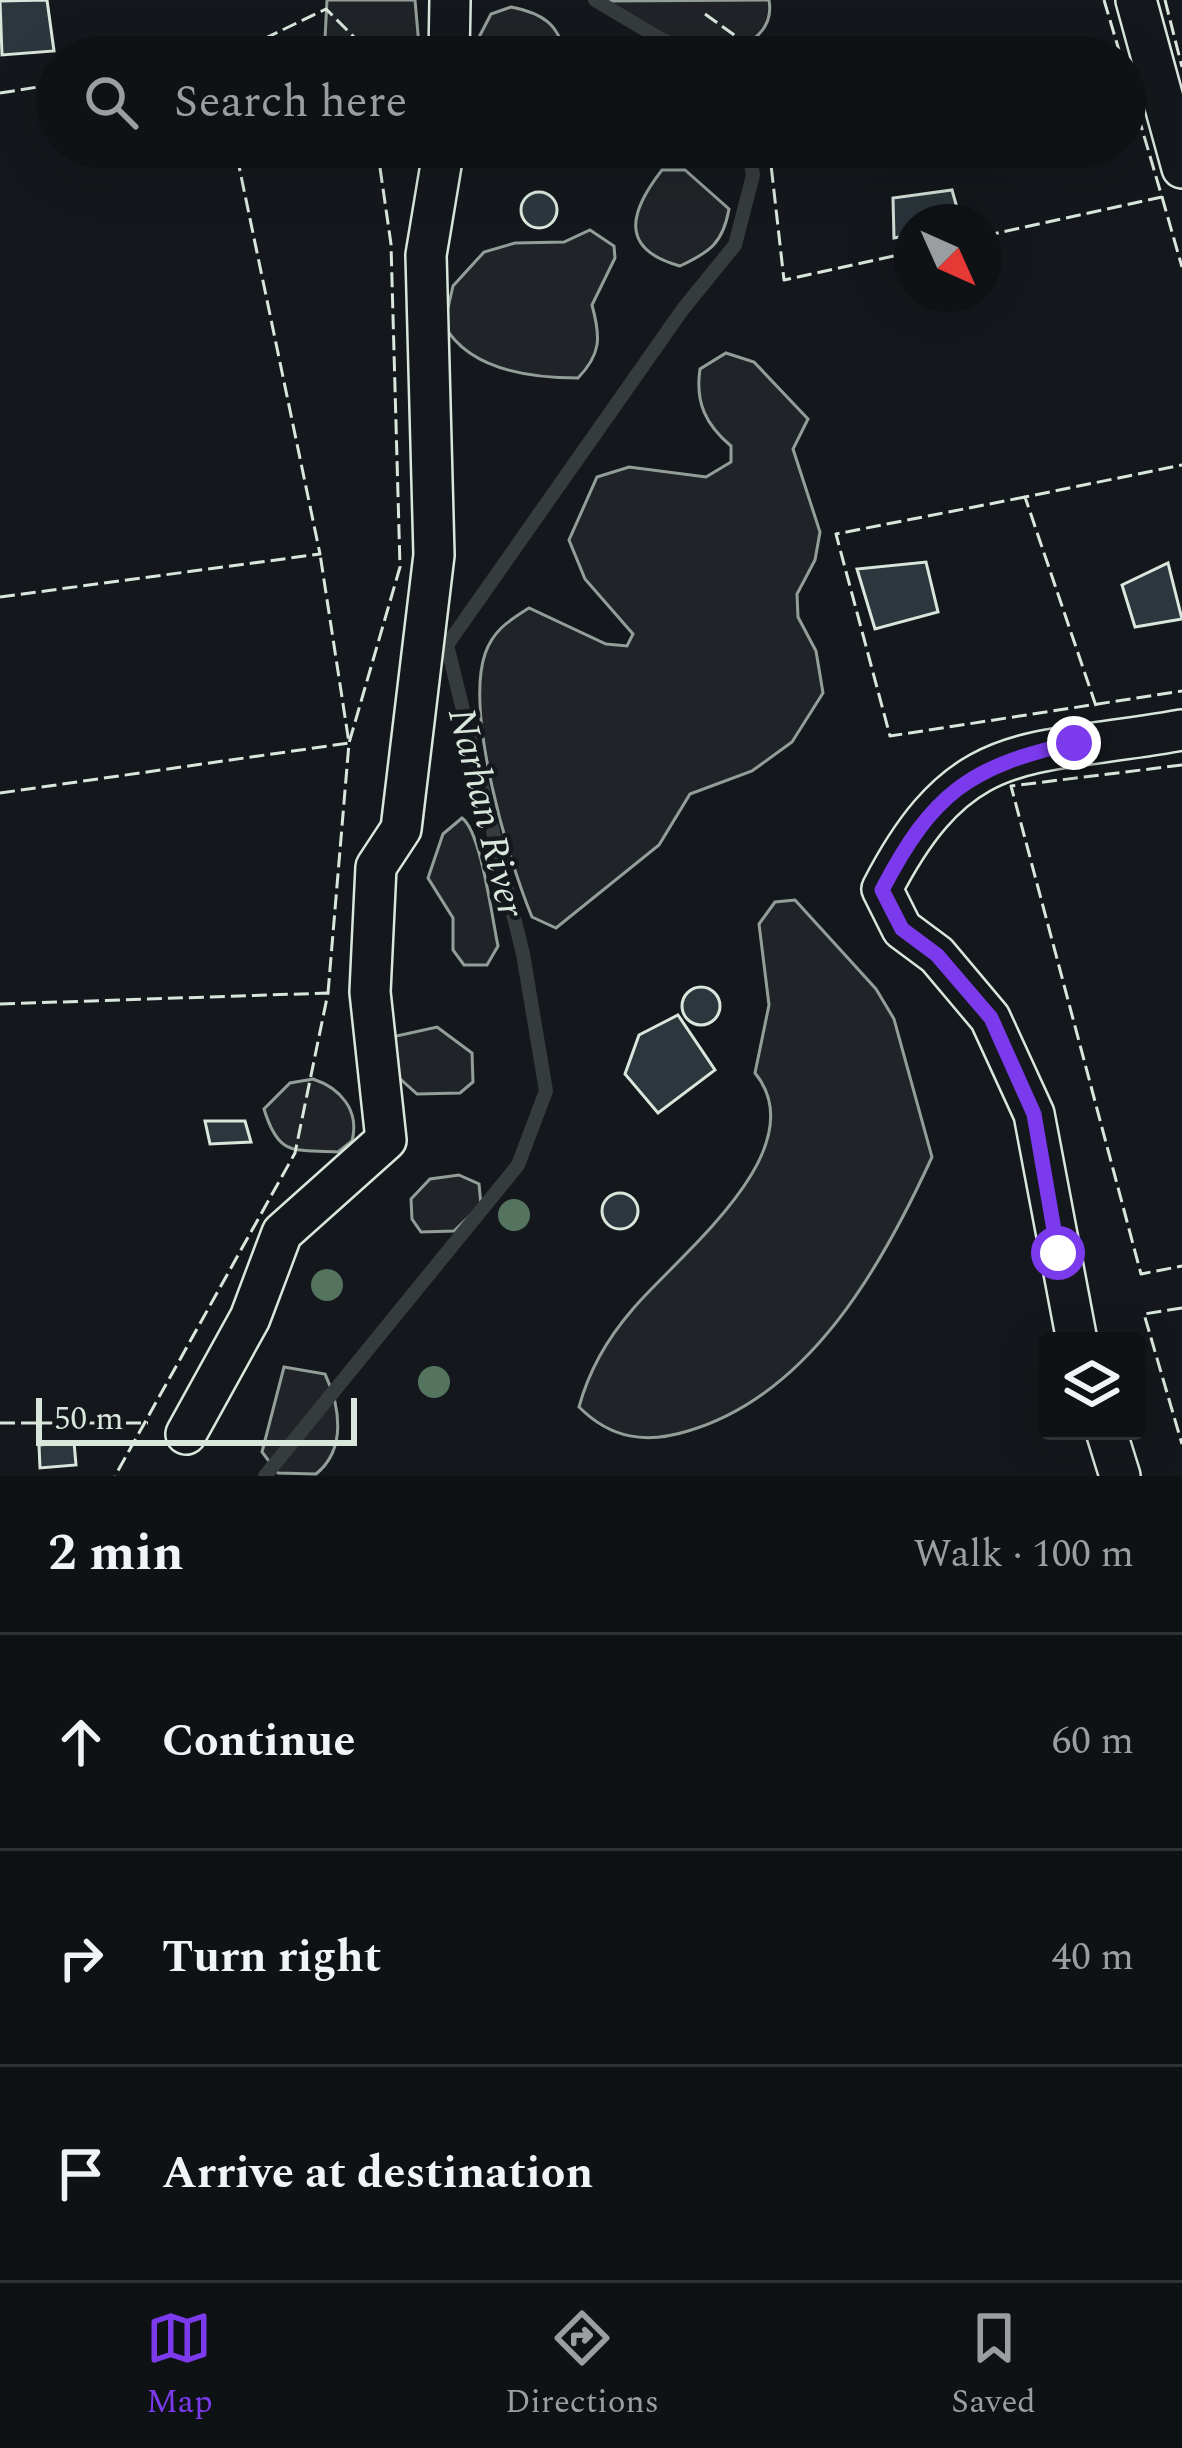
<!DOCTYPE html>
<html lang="en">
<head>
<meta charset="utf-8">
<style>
	body { margin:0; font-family:Spectral,serif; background:#1d2022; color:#f1f3f6 }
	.controls { position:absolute; right:36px; bottom:36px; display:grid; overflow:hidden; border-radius:12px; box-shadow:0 12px 48px #0002 }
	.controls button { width:108px; height:108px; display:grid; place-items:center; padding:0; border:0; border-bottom:3px solid #2f3234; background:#0f1215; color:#f1f3f6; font:60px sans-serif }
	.compass { position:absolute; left:894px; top:204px; width:108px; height:108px; border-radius:50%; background:#0f1215; box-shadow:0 12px 48px #0002; rotate:135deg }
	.scale { position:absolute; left:36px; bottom:30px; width:321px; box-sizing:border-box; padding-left:12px; border:6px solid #d8e6dc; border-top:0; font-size:33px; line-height:42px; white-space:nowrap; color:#d8e6dc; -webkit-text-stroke:9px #14181c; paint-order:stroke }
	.stop { position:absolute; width:36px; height:36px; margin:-27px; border:9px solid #7c3aed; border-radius:50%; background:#fff }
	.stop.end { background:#7c3aed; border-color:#fff; box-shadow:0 3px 12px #0008 }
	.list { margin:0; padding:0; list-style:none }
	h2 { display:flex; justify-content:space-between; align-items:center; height:156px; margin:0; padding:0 48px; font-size:51px }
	h2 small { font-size:39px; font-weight:400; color:#9b9ea0 }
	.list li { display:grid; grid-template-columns:78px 1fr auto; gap:36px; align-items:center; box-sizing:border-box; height:216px; padding:0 48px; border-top:3px solid #2f3234 }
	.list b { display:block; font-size:45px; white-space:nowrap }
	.list em { font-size:39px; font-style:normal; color:#9b9ea0 }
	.icon { flex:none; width:66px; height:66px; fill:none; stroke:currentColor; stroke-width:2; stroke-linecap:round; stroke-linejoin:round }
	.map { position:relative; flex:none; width:1182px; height:1476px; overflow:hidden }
	.search { position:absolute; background:#0f1215; box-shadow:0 12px 48px #0002; left:36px; right:36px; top:36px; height:132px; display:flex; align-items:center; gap:30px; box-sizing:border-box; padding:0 42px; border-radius:66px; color:#9b9ea0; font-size:45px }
	.sheet { height:804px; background:#0f1215 }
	nav { display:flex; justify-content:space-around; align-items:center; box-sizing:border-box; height:168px; border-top:3px solid #2f3234; background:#0f1215; font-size:33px; color:#9b9ea0 }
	nav a { display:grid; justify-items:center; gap:6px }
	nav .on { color:#7c3aed }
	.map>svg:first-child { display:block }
</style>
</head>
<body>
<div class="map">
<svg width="1182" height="1476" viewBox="0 0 1182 1476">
	<rect width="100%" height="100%" fill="#14181c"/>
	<g fill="#202428" stroke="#939e99" stroke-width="3">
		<polygon points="327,0 415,0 420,57 333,57 325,39"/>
		<path d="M 769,0 C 772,17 766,30 752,40 C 716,67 637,27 606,1 Z"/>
		<path d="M 511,7 C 542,13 560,24 565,57 L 481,57 L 477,41 L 491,14 Z"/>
		<path d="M 662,170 L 685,170 L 729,209 C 723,243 710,252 680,266 C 618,249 630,211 662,170 Z"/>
		<path d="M 590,230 L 614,246 L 615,258 L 592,305 C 601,338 601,354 578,378 C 531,378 469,370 444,325 L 453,286 L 484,252 L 515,243 L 564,242 Z"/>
		<path d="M 726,353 L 754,362 L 808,419 L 793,449 L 820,532 L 815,560 L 797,594 L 798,617 L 816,651 L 823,693 L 792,742 L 752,771 L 690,794 L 659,845 L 556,928 L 532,917 C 508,859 465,714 485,654 C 493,630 510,620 529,608 L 606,644 L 627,646 L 633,634 L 585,579 L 569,540 L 597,477 L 629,467 L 706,477 L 731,462 L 731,446 C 706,425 695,403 700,369 Z"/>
		<path d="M 462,818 C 481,831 492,918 498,946 L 487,965 L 464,965 L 453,950 L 453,918 L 428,878 L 443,834 Z"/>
		<path d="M 795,900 L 876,989 L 894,1019 L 932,1157 C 882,1266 810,1395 688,1431 C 646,1444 611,1439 579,1407 C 589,1370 607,1339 632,1310 C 675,1258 818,1150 755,1073 L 769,1005 L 759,924 L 775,902 Z"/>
		<polygon points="437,1027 472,1053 473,1082 460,1093 417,1094 388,1068 392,1037"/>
		<path d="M 313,1079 C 340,1088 360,1110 352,1141 L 338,1152 C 294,1149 279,1158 264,1109 L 290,1083 Z"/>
		<polygon points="459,1175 479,1184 481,1205 454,1231 421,1232 412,1219 411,1199 430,1179"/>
		<path d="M 284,1367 L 325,1374 C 340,1406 347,1449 316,1474 L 278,1473 L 262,1452 Z"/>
	</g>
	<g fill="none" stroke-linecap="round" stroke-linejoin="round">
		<g stroke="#363b3e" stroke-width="14">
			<polyline points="595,0 691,57"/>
			<polyline points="265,1476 518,1165 546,1091 523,954 447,645 683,309 735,245 753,175 748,147"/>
		</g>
	</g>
	<g fill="#2c363c" stroke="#d8e6dc" stroke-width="3">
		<polygon points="47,0 54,51 2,55 0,1"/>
		<polygon points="952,190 961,222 912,222 912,235 894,238 893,198"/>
		<circle cx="539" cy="210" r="18"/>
		<polygon points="926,562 938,612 875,629 857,569"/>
		<polygon points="1168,563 1182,619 1135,627 1122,585"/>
		<circle cx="701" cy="1006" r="19"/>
		<polygon points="678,1015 715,1070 658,1113 625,1074 639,1035"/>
		<polygon points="205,1121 245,1121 251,1142 210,1144"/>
		<circle cx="620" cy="1211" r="18"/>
		<polygon points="74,1442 76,1465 40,1468 39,1445"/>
	</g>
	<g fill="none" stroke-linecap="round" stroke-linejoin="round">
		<g stroke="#d8e6dc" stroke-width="44">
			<g id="minor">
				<polyline points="1136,0 1182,168"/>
				<polyline points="449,57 450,0"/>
				<path d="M 1077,1341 L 1034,1114 L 990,1018 L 937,955 L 902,929 L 882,889 C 963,732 1031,758 1182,730"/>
				<polyline points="1106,1431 1120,1476"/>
				<polyline points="186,1434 250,1318 282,1233 386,1140 370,992 376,867 401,829 434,555 426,255 444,147"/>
			</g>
		</g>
		<use href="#minor" stroke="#14181c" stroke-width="39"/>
		<g stroke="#d8e6dc" stroke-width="3" stroke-dasharray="15 6" stroke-linecap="butt">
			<polyline points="1104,0 1121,57"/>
			<polyline points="1165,0 1182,67"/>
			<polyline points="705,14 755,50 756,57"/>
			<polyline points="226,57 326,9 363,46 364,57"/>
			<polyline points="0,93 57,84"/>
			<polyline points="769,147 784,280 912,252"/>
			<polyline points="1162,197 1182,267"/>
			<polyline points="984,236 1162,197 1125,71"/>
			<polyline points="1025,497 836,534 890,736 1182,691"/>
			<polyline points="0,597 320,554 235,147"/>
			<polyline points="1096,706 1025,497 1182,465"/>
			<polyline points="1182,765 1011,786 1141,1274 1182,1266"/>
			<polyline points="0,793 349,743 320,554"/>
			<polyline points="328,993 349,743 400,567 391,244 377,147"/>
			<polyline points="0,1004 328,993 295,1153 115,1476"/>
			<polyline points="1182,1308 1144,1314 1182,1444"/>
			<polyline points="0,1423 148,1423"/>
		</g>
	</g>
	<g fill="#55745f">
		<circle cx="514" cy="1215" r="16"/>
		<circle cx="327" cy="1285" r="16"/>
		<circle cx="434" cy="1382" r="16"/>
	</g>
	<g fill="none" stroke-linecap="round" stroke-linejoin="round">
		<path stroke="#7c3aed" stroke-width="15" d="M 1058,1253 L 1034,1114 L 991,1018 L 937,955 L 902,929 L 882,890 C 932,794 969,766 1074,743"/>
	</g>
	<g text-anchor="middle" stroke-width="9" stroke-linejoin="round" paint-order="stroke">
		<g font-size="39" font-style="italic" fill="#d8e6dc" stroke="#14181c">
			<text transform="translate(488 812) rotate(76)" y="14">Narhan River</text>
		</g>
	</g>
</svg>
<div class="controls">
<button><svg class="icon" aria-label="layers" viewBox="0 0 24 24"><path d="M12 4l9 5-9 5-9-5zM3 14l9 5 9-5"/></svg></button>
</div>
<svg class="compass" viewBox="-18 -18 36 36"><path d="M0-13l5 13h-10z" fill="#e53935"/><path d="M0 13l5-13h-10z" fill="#9b9ea0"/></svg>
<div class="scale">50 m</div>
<div class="stop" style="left:1058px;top:1253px"></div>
<div class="stop end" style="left:1074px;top:743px"></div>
<div class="search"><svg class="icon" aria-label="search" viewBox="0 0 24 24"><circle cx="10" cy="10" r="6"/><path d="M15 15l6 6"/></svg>Search here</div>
</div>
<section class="sheet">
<h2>2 min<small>Walk · 100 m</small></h2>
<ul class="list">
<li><svg class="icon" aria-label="ahead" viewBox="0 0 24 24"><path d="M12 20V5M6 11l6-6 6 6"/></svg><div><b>Continue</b></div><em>60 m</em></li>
<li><svg class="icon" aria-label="right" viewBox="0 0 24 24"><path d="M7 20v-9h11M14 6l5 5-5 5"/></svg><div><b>Turn right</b></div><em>40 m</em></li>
<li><svg class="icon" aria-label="arrive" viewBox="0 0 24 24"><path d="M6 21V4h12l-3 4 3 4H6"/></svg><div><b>Arrive at destination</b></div></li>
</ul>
</section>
<nav>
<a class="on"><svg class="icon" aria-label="map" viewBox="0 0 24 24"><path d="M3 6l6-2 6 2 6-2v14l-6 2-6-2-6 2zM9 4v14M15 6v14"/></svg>Map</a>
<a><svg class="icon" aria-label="directions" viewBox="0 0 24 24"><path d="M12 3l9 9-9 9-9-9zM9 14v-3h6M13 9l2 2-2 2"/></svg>Directions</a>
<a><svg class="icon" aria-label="saved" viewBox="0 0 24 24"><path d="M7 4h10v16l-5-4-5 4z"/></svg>Saved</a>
</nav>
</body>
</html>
